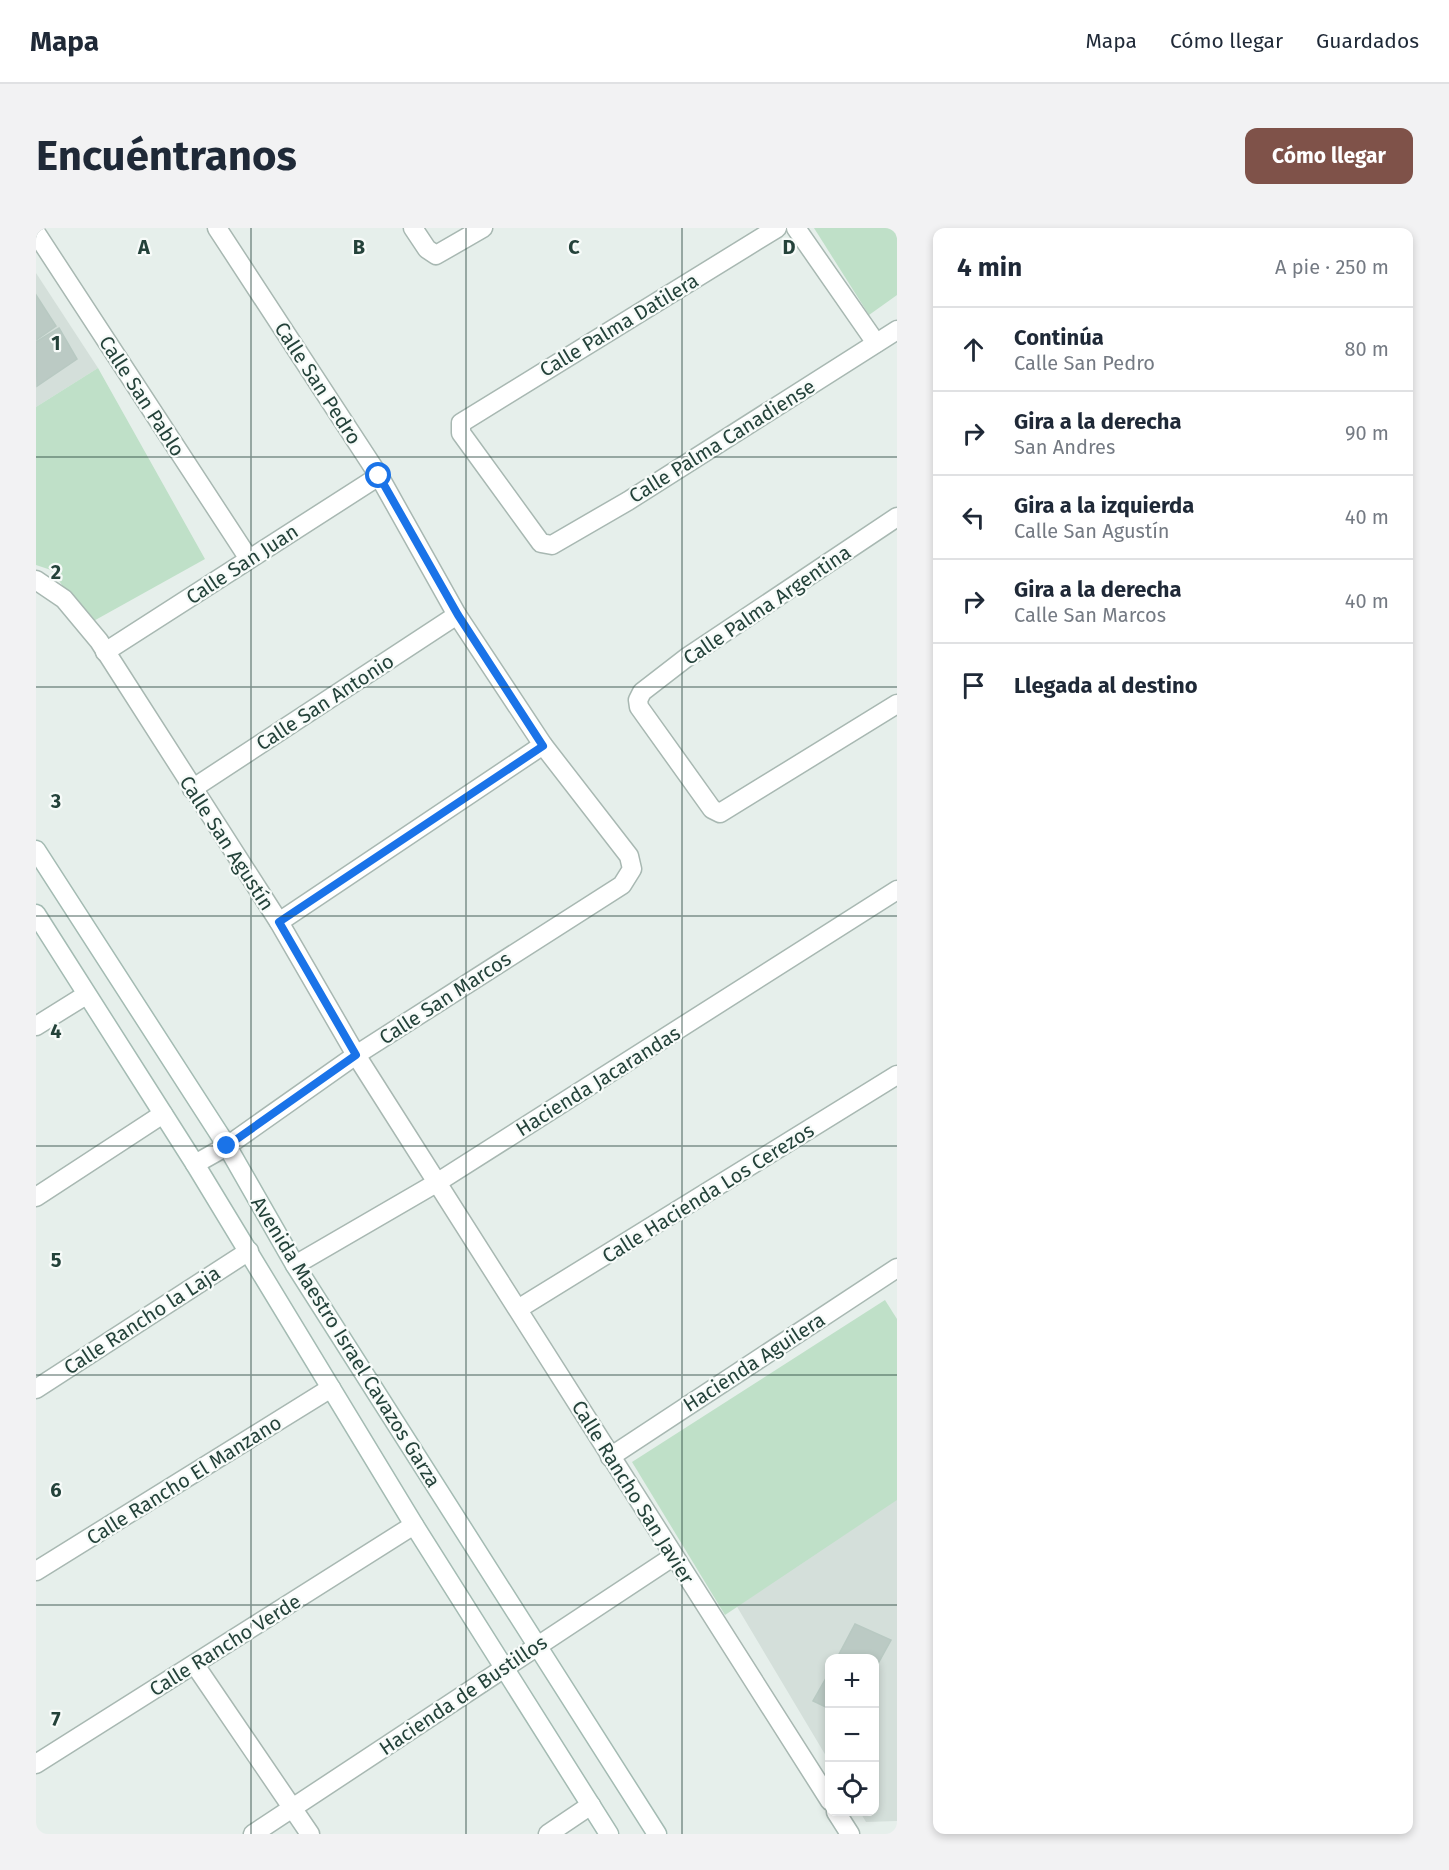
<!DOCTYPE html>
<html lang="es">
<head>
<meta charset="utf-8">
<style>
	body { margin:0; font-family:"Fira Sans",sans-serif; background:#f2f2f3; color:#1f2937 }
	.controls { position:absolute; right:18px; bottom:18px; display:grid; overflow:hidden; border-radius:12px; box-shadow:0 3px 9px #0003 }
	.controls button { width:54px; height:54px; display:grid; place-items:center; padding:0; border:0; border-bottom:2px solid #e0e1e3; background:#fff; color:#1f2937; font:30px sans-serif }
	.stop { position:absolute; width:18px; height:18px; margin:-14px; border:4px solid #1a73e8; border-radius:50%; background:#fff }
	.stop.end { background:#1a73e8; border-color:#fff; box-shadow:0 2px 6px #0008 }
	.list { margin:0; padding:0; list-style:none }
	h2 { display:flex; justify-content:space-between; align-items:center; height:78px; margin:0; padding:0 24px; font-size:26px }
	h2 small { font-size:20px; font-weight:400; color:#747a83 }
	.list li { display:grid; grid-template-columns:39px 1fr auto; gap:18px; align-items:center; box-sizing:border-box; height:84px; padding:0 24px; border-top:2px solid #e0e1e3 }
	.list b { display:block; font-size:22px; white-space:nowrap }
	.list p { margin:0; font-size:20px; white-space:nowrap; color:#747a83 }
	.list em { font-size:20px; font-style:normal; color:#747a83 }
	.icon { flex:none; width:33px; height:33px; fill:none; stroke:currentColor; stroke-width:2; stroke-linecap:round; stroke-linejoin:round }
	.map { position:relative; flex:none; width:861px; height:1606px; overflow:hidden; border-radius:12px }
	header { display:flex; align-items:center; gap:36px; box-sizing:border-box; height:84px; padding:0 30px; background:#fff; border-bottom:2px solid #e0e1e3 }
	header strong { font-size:28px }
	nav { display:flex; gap:33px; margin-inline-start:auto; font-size:21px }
	.intro { display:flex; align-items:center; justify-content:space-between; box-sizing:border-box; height:144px; padding:0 36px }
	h1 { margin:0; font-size:42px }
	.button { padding:15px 27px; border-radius:12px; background:#7f5249; color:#fff; font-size:21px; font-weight:700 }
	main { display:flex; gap:36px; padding:0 36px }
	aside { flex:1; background:#fff; border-radius:12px; box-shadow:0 3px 9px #0003 }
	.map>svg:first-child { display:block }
</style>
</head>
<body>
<header>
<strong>Mapa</strong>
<nav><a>Mapa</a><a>Cómo llegar</a><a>Guardados</a></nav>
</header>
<div class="intro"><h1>Encuéntranos</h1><a class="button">Cómo llegar</a></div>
<main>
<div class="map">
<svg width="861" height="1606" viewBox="0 0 861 1606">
	<rect width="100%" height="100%" fill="#e6efeb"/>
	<g fill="#d4dfda">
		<polygon points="0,45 62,140 0,179"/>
		<polygon points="861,1258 861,1593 830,1594 824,1584 838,1584 838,1430 794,1430 793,1533 694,1367"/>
	</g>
	<g fill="#bfe0c8">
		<polygon points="778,0 861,0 861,67 833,87"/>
		<polygon points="62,140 169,331 54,395 15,342 0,337 0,179"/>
		<polygon points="849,1072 861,1091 861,1272 689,1387 596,1234"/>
	</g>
	<g fill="#bbcac4" stroke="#b8c9c2" stroke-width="1.5">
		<polygon points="0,67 20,98 0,112"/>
		<polygon points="23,100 41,131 1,158 0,114"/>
		<polygon points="819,1396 855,1412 838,1443 838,1430 801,1430"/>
		<polygon points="794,1443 794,1481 777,1473"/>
	</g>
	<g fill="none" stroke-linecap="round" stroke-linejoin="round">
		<g stroke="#a8b8b2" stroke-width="21">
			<g id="street">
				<polyline points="377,0 391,21 400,27 447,0"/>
				<polyline points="741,0 425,195 425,205 505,315 516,317 592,273 861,102"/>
				<polyline points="760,0 840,115"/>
				<polyline points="0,5 213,331"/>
				<polyline points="861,289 650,430 606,464 602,472 603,479 676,581 684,585 861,476"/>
				<polyline points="0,352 28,371 63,413 243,694 320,827 794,1573"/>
				<polyline points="69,424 343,248"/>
				<polyline points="156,561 421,387"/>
				<polyline points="243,694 507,517"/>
				<polyline points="0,798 50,767"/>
				<polyline points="159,936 191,918 320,827 586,657 596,641 593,628 507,517 421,387 343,248 181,0"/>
				<polyline points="0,969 127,886"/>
				<polyline points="259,1037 402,954 861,662"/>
				<polyline points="482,1081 861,847"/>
				<polyline points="0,1161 213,1023"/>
				<polyline points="574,1229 861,1040"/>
				<polyline points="0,1343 295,1160"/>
				<polyline points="159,1437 274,1606"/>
				<polyline points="0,1536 378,1297"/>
				<polyline points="800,1584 814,1606"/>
				<polyline points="217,1606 638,1328"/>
				<polyline points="512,1606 555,1577"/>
			</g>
		</g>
		<g stroke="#a4bbb3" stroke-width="21">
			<g id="secondary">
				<polyline points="0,622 191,918 259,1037 621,1606"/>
				<polyline points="0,686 159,936 378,1297 573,1606"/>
			</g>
		</g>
		<use href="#street" stroke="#fff" stroke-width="18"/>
		<use href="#secondary" stroke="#fff" stroke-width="18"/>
	</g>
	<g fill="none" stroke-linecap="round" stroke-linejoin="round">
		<polyline stroke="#1a73e8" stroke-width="8" points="191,918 320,827 243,694 507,518 422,387 343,248"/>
	</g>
	<path fill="none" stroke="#24423a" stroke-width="1.5" stroke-opacity="0.55" d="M 215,0 L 215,1606M 430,0 L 430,1606M 646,0 L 646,1606M 0,229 L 861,229M 0,459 L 861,459M 0,688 L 861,688M 0,918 L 861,918M 0,1147 L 861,1147M 0,1377 L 861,1377"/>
	<g text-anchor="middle" stroke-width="4.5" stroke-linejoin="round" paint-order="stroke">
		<g font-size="20" fill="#24423a" stroke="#f7fbf9">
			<text transform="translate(583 97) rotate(-31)" y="7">Calle Palma Datilera</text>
			<text transform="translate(282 155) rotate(57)" y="7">Calle San Pedro</text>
			<text transform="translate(106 168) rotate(57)" y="7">Calle San Pablo</text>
			<text transform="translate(686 213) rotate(-32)" y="7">Calle Palma Canadiense</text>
			<text transform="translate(206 336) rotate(-33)" y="7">Calle San Juan</text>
			<text transform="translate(731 377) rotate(-34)" y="7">Calle Palma Argentina</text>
			<text transform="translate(289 474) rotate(-33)" y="7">Calle San Antonio</text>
			<text transform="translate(191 615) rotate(57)" y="7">Calle San Agustín</text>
			<text transform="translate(409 770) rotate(-33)" y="7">Calle San Marcos</text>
			<text transform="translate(562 853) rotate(-32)" y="7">Hacienda Jacarandas</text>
			<text transform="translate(672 965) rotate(-32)" y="7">Calle Hacienda Los Cerezos</text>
			<text transform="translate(106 1092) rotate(-33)" y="7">Calle Rancho la Laja</text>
			<text transform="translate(310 1114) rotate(58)" y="7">Avenida Maestro Israel Cavazos Garza</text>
			<text transform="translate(718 1134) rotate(-33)" y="7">Hacienda Aguilera</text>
			<text transform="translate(148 1252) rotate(-32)" y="7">Calle Rancho El Manzano</text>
			<text transform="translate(597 1264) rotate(58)" y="7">Calle Rancho San Javier</text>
			<text transform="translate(189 1417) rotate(-32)" y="7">Calle Rancho Verde</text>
			<text transform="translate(427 1467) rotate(-34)" y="7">Hacienda de Bustillos</text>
		</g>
	</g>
	<g font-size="20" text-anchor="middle" font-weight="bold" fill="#24423a" stroke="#f7fbf9" stroke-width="4.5" stroke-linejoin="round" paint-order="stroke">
		<text x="108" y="26">A</text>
		<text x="323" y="26">B</text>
		<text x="538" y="26">C</text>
		<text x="753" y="26">D</text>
		<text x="20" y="122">1</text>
		<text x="20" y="351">2</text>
		<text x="20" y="580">3</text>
		<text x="20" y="810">4</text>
		<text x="20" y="1039">5</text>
		<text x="20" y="1269">6</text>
		<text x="20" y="1498">7</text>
	</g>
</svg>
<div class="controls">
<button>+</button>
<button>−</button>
<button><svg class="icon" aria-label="locate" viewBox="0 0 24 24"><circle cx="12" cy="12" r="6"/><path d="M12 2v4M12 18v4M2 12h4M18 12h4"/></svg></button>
</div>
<div class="stop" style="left:343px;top:248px"></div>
<div class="stop end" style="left:191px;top:918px"></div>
</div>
<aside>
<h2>4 min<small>A pie · 250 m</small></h2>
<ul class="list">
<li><svg class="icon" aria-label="ahead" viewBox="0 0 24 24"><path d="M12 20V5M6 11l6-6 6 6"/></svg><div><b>Continúa</b><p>Calle San Pedro</p></div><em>80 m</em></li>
<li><svg class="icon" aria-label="right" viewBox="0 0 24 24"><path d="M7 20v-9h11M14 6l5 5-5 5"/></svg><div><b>Gira a la derecha</b><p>San Andres</p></div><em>90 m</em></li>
<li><svg class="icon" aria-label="left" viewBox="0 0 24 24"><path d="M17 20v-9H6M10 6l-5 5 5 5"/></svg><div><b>Gira a la izquierda</b><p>Calle San Agustín</p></div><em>40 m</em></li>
<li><svg class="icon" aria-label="right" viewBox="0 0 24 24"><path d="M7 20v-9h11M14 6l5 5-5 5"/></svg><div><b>Gira a la derecha</b><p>Calle San Marcos</p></div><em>40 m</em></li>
<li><svg class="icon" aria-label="arrive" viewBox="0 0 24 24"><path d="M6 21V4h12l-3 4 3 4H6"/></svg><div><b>Llegada al destino</b></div></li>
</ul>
</aside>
</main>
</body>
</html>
